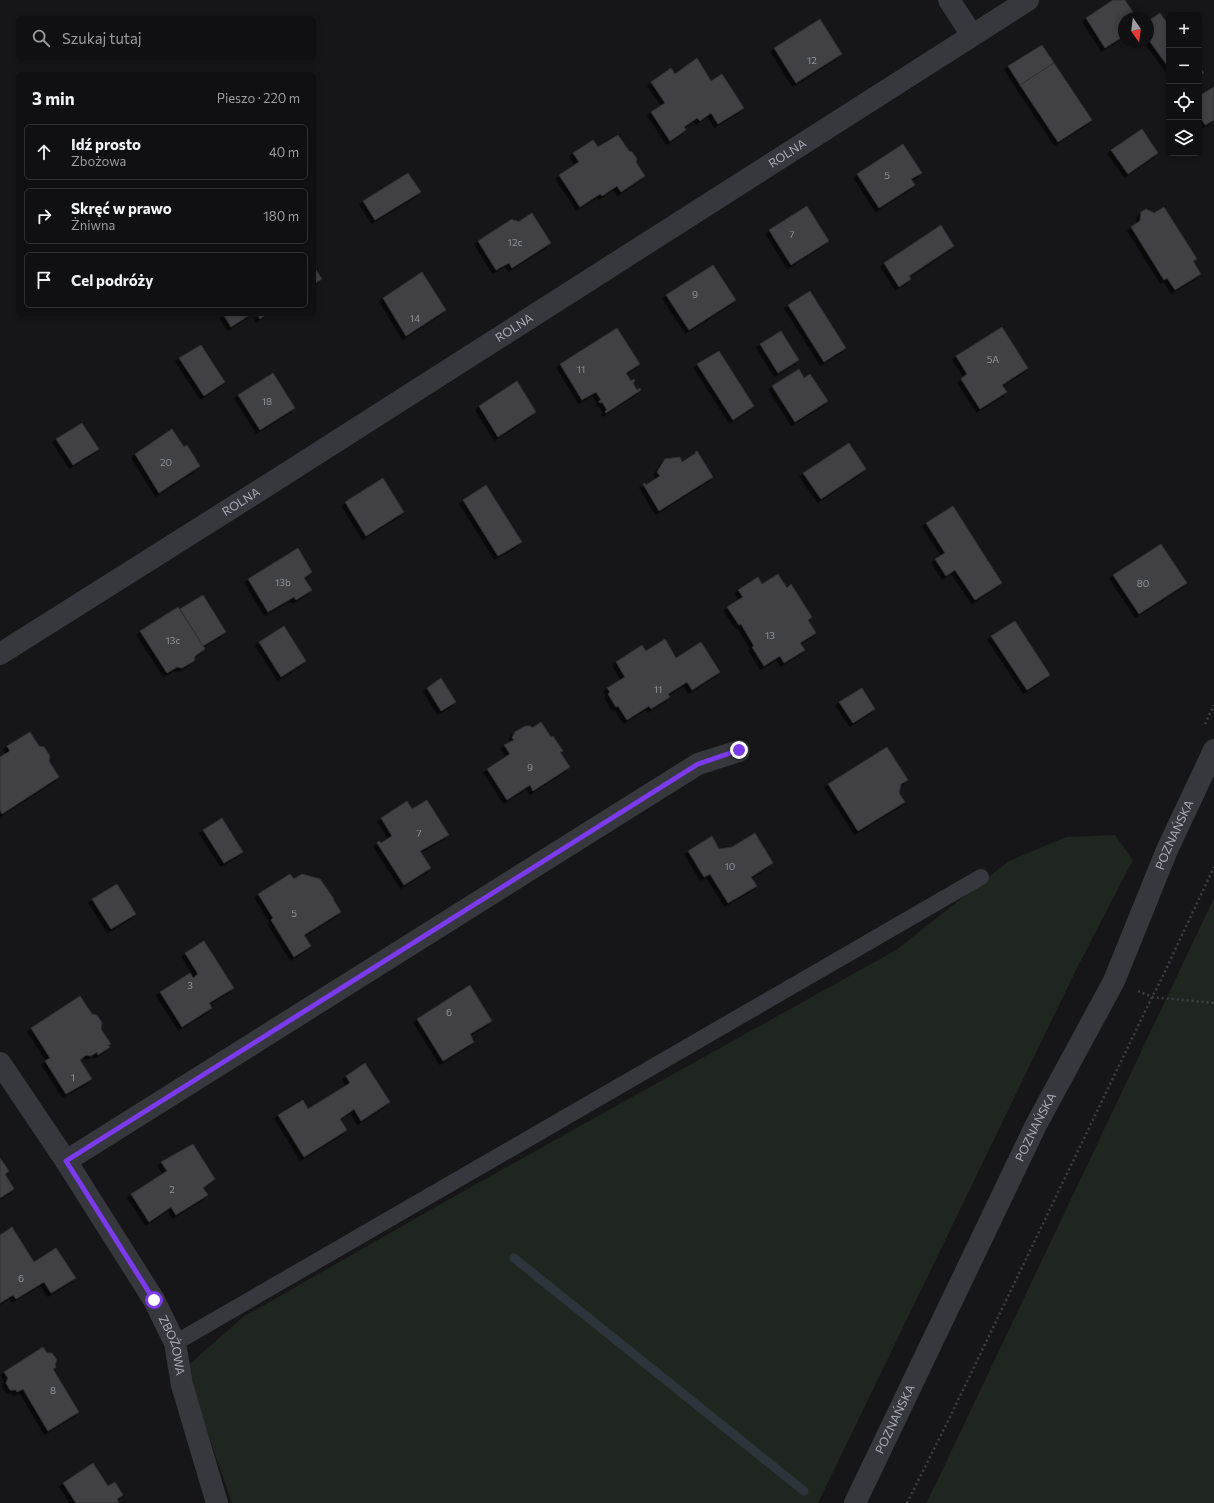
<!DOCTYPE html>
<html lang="pl">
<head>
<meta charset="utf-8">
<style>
	body { margin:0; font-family:Commissioner,sans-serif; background:#19191b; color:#f1f3f6 }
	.controls { position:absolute; right:12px; top:12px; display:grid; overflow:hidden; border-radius:6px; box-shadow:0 2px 6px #0003 }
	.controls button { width:36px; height:36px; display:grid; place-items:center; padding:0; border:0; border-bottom:1px solid #303032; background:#101012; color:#f1f3f6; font:20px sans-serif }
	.compass { position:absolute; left:1118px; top:12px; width:36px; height:36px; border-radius:50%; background:#101012; box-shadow:0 2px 6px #0003; rotate:166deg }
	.stop { position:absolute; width:12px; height:12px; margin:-9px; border:3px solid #7c3aed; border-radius:50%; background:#fff }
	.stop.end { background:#7c3aed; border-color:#fff; box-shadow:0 1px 4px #0008 }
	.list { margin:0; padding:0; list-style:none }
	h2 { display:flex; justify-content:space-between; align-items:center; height:52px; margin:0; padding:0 16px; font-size:17px }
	h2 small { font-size:13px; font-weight:400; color:#9c9d9f }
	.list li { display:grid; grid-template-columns:26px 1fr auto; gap:12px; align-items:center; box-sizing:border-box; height:56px; margin:0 8px 8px; padding:0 8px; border:1px solid #303032; border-radius:6px }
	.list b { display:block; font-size:15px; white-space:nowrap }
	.list p { margin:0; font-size:13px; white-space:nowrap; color:#9c9d9f }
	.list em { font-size:13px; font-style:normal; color:#9c9d9f }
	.icon { flex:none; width:22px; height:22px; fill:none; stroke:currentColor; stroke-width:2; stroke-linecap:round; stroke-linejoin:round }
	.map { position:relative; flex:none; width:1214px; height:1503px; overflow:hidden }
	.search { position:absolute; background:#101012; box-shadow:0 2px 6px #0003; left:16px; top:16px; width:300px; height:44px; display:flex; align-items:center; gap:10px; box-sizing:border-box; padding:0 14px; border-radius:6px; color:#9c9d9f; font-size:15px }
	.panel { position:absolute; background:#101012; box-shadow:0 2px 6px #0003; left:16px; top:72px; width:300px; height:244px; border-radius:6px }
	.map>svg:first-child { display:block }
</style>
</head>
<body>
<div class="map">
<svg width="1214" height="1503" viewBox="0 0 1214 1503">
	<defs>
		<filter id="shadow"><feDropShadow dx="-3.5" dy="3.5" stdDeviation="0" flood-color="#0009"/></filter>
	</defs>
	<rect width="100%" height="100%" fill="#161618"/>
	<g fill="#1e261f">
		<polygon points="1115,835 1133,860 1077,968 818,1503 232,1503 185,1368 243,1317 453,1197 896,950 1009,861 1066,837"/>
		<polygon points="1214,898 1214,1503 926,1503 939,1477"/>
	</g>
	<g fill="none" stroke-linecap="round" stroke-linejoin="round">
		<polyline stroke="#2c353c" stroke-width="9" points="514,1258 804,1491"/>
	</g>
	<g fill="#404145" stroke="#303034" filter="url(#shadow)">
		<polygon points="1113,0 1125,0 1137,18 1124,18 1124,36 1105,48 1086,18"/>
		<polygon points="1160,13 1169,25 1169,68 1148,39 1148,21"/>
		<polygon points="820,19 842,54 796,83 774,48"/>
		<polygon points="1042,45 1054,63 1020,85 1008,66"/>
		<polygon points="697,58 711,81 722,74 744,108 718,124 711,113 700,121 697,118 684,127 686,130 670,141 651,112 665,103 651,82 671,68 675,74"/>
		<polygon points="1054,63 1092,120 1058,142 1020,85"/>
		<polygon points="1199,66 1204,73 1199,76"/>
		<polygon points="1214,87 1214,120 1205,125 1199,115 1199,96"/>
		<polygon points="1142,129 1158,153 1128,174 1111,150"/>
		<polygon points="618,135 629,151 632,152 637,159 636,162 645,176 621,192 617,186 602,196 600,194 580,207 559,175 579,162 573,153 593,140 598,147"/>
		<polygon points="903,144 922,173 911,179 915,185 879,208 857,174"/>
		<polygon points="408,173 421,192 375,220 363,201"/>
		<polygon points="807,206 829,241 791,265 769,230"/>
		<polygon points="1164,207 1197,259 1193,261 1201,274 1175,290 1167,278 1164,280 1131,227 1140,221 1141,212 1146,209 1154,213"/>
		<polygon points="532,213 551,243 512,268 509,263 496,270 478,241 512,219 514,221 516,220 518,222"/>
		<polygon points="941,225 954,246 909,276 911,279 899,287 884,263"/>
		<polygon points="713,265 736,300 689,330 666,295"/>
		<polygon points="314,267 322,279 314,284"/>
		<polygon points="422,272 446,310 406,336 383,298"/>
		<polygon points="810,291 846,348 824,362 788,305"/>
		<polygon points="223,314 251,314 231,327"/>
		<polygon points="257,314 267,314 260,319"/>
		<polygon points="1002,327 1028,368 1002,385 1007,392 980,409 961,379 967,374 956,356"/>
		<polygon points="617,328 640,364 626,373 631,381 634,379 635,381 633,383 637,390 640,388 641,390 606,413 605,411 607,410 602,402 600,403 599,401 601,400 596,392 582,400 560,364"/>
		<polygon points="781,331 799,360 778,373 760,344"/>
		<polygon points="201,345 225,382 204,396 179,358"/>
		<polygon points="719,351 754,406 733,420 697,364"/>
		<polygon points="799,369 804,378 810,374 828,401 795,422 772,386"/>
		<polygon points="273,373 295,408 260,430 238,395"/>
		<polygon points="517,381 536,412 498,437 479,406"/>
		<polygon points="82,423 99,449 73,465 56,439"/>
		<polygon points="172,429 184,447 187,445 200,466 159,493 135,454"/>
		<polygon points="849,443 866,469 821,499 803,473"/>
		<polygon points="697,451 713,477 659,511 643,484 645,483 646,485 660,476 657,472 665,459 680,457 682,462 696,453 695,452"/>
		<polygon points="383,478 404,512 366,536 345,502"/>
		<polygon points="486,485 522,542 498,556 463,500"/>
		<polygon points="953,506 1002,583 975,600 955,570 946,576 935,559 945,553 926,523"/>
		<polygon points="1161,544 1187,583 1139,614 1113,575"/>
		<polygon points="298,548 312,572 304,578 312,590 296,600 294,597 268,612 248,579"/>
		<polygon points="778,574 787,588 791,584 812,617 808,620 816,633 800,643 805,650 784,663 780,656 764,666 752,647 754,646 741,624 739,625 727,607 743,597 738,590 758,577 762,584"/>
		<polygon points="203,595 226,632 203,646 180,609"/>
		<polygon points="178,607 205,649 195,656 194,661 182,668 177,667 167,673 140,631"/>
		<polygon points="1015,621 1050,675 1027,690 991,636"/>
		<polygon points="284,626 306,661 281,677 259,642"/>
		<polygon points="665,639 676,658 701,642 720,672 692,690 687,682 668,694 670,697 651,709 649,706 627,720 618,706 616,707 608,694 610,692 607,688 625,677 616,662 642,645 646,651"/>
		<polygon points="441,678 456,702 441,711 427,688"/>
		<polygon points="862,688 875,709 853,723 839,702"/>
		<polygon points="541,722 551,737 553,736 563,751 560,752 570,767 533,791 530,785 507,800 487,769 510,754 504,745 514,740 512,738 515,732 525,726 531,726 532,728"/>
		<polygon points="30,732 39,746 44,747 50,756 49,761 59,777 2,814 0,810 0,757 10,751 7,746"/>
		<polygon points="887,747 908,780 901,784 899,793 905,802 858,831 828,784"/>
		<polygon points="427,800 449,835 420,851 431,868 404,885 377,843 379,841 381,843 392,836 381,818 407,801 412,809"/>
		<polygon points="222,818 243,852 224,863 203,830"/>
		<polygon points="755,833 773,863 751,877 757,886 728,903 710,874 704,877 688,851 712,836 719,849 732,847"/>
		<polygon points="290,874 294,879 302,874 320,879 334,899 333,899 341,912 304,935 311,946 294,957 271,920 273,918 258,894"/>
		<polygon points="117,884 136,914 111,929 92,899"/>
		<polygon points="204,941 234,988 209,1003 212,1008 182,1027 160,992 190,973 193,978 198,974 185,953"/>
		<polygon points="470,985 492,1021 470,1034 474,1042 443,1061 417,1019"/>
		<polygon points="80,996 92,1014 97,1015 102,1023 101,1029 111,1044 108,1045 110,1047 98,1055 97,1052 91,1056 86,1055 80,1060 92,1079 66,1094 45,1061 50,1058 31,1028"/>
		<polygon points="365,1063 390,1102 361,1121 354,1109 340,1119 347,1130 304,1157 278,1115 303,1100 308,1109 350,1083 346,1076"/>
		<polygon points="193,1144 215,1179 203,1188 208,1195 176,1215 171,1207 149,1222 131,1194 167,1171 161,1162"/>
		<polygon points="0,1158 9,1171 5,1174 14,1189 0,1198"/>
		<polygon points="12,1227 34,1262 56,1248 76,1278 51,1293 44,1282 16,1299 13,1295 0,1303 0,1235"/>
		<polygon points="43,1347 47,1353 52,1353 57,1360 55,1365 56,1367 53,1369 79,1412 48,1431 23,1389 17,1392 16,1390 10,1390 6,1383 8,1378 4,1372"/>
		<polygon points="93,1463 108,1486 115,1482 123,1495 117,1499 119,1503 76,1503 63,1483"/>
	</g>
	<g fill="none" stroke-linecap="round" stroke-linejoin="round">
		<g stroke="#3d3f44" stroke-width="2.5" stroke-dasharray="2 3" stroke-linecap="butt">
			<polyline points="1205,724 1214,705"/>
			<polyline points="1138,991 1152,997 1214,1003"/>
			<polyline points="907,1503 950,1417 1152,997 1160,982 1214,867"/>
		</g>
		<polyline stroke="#37383d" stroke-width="16" points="175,1343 981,877"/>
		<g stroke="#37383d" stroke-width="22">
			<polyline points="949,0 972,35"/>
			<path id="s1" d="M 0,654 L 268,485 L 1028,0"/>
			<path id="s2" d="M 0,1063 L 66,1161 L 154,1300 L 175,1343 L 182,1385 L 217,1503"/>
			<polyline points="66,1161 698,764 739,751"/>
		</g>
		<path stroke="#37383d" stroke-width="22" id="s3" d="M 855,1503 L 1036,1125 L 1114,981 L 1167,850 L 1214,750"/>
	</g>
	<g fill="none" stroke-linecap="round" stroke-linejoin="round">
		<polyline stroke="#7c3aed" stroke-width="5" points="154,1300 66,1161 698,764 739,750"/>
	</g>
	<g text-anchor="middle" stroke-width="4" stroke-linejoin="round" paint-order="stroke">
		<g font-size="10" fill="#8e929b">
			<text x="812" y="64">12</text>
			<text x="887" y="179">5</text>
			<text x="792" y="238">7</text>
			<text x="515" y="246">12c</text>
			<text x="695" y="298">9</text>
			<text x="415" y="322">14</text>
			<text x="993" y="363">5A</text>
			<text x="581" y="373">11</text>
			<text x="267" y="405">18</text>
			<text x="166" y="466">20</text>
			<text x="283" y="586">13b</text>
			<text x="1143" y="587">80</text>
			<text x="770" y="639">13</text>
			<text x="173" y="644">13c</text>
			<text x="658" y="693">11</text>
			<text x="530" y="771">9</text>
			<text x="419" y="837">7</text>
			<text x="730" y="870">10</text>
			<text x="294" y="917">5</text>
			<text x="190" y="989">3</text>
			<text x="449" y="1016">6</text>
			<text x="73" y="1081">1</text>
			<text x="172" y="1193">2</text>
			<text x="21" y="1282">6</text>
			<text x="53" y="1394">8</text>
		</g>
		<g font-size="12" fill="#a8adb8" stroke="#111113">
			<text dy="4" stroke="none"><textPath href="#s1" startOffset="933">ROLNA</textPath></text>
			<text dy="4" stroke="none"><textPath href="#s1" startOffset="609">ROLNA</textPath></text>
			<text dy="4" stroke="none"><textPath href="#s1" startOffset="285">ROLNA</textPath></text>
			<text dy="4" stroke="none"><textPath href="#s3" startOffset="741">POZNAŃSKA</textPath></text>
			<text dy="4" stroke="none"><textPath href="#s3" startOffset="417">POZNAŃSKA</textPath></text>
			<text dy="4" stroke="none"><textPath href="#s2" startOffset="332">ZBOŻOWA</textPath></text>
			<text dy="4" stroke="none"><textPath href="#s3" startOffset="93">POZNAŃSKA</textPath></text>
		</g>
	</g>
</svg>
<div class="controls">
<button>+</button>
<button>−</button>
<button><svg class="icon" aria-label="locate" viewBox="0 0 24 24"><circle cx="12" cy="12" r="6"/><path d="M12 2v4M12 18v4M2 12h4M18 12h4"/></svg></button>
<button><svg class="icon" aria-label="layers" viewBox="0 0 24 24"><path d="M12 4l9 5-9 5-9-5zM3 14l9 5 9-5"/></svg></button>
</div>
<svg class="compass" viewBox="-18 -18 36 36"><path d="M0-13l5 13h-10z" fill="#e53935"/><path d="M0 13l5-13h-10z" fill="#9c9d9f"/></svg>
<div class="stop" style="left:154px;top:1300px"></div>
<div class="stop end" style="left:739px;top:750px"></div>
<div class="search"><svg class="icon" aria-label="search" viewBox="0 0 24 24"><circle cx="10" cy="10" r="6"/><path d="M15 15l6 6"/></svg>Szukaj tutaj</div>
<section class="panel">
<h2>3 min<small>Pieszo · 220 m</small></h2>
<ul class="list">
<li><svg class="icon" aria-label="ahead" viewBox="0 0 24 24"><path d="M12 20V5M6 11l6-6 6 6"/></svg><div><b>Idź prosto</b><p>Zbożowa</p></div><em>40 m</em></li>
<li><svg class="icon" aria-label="right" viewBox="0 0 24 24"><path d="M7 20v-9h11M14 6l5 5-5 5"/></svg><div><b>Skręć w prawo</b><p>Żniwna</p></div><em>180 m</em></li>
<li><svg class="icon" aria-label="arrive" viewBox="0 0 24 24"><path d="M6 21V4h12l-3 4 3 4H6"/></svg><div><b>Cel podróży</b></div></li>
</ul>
</section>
</div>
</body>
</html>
